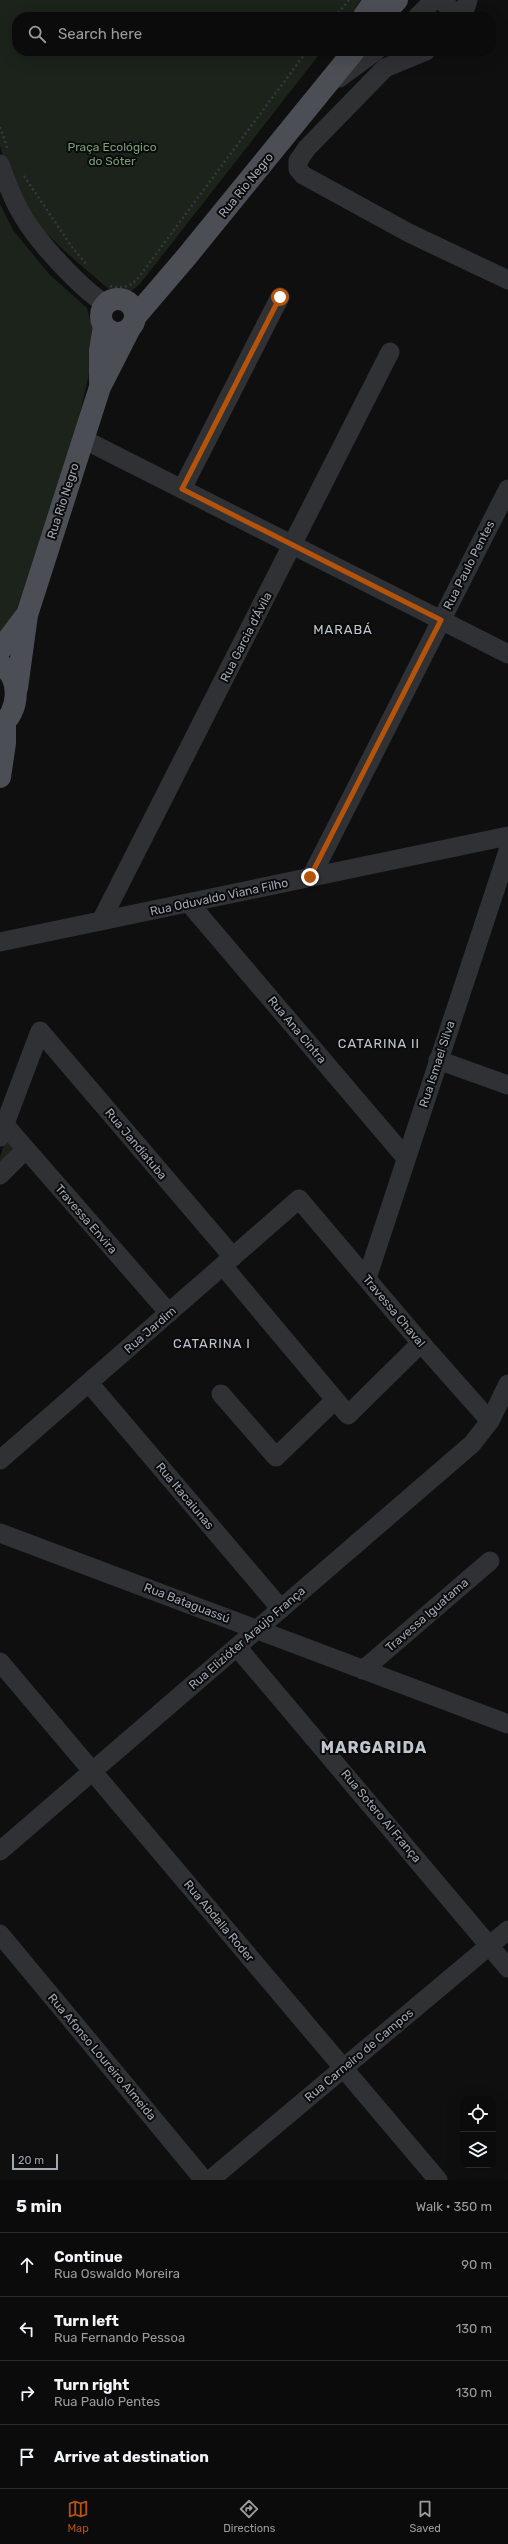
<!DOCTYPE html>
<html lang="en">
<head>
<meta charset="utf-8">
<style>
	body { margin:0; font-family:Rubik,sans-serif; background:#19191a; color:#f1f3f6 }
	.controls { position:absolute; right:12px; bottom:12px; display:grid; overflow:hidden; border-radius:8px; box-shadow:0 4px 16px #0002 }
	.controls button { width:36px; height:36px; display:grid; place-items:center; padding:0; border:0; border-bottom:1px solid #2b2b2d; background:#0b0b0c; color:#f1f3f6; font:20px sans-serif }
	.scale { position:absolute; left:12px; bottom:10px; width:46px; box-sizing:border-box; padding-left:4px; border:2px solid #9fa7b2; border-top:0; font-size:11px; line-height:14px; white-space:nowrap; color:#9fa7b2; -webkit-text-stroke:3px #0a0a0b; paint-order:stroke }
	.stop { position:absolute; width:12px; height:12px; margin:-9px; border:3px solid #b45309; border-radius:50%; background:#fff }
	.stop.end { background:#b45309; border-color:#fff; box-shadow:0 1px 4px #0008 }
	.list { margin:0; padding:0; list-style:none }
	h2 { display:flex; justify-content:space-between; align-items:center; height:52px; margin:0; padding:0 16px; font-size:17px }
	h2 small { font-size:13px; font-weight:400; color:#9a9b9d }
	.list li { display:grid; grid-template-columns:26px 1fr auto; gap:12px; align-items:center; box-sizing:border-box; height:64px; padding:0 16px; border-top:1px solid #2b2b2d }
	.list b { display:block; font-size:15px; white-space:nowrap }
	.list p { margin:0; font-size:13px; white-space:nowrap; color:#9a9b9d }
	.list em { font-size:13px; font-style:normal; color:#9a9b9d }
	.icon { flex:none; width:22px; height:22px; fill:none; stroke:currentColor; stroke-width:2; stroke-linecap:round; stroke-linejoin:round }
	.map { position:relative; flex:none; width:508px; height:2180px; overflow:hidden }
	.search { position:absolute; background:#0b0b0c; box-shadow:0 4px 16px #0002; left:12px; right:12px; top:12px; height:44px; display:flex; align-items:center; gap:10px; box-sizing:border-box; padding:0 14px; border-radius:16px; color:#9a9b9d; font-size:15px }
	.sheet { height:308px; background:#0b0b0c }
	nav { display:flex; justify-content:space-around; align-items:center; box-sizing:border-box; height:56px; border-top:1px solid #2b2b2d; background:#0b0b0c; font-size:11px; color:#9a9b9d }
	nav a { display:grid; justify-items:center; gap:2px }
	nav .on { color:#b45309 }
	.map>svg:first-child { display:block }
</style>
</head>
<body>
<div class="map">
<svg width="508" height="2180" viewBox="0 0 508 2180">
	<rect width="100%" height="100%" fill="#0f0f10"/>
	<g fill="#1b231b">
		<polygon points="0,0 361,0 349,17 17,17 17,51 322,51 140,284 128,294 114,292 105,286 69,255 29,217 14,191 0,146"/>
		<polygon points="0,204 13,230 49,274 87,308 92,327 93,356 72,449 17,623 0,639"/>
		<polygon points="7,1135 17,1147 0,1166 0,1157"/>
	</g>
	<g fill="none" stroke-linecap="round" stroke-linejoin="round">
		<g stroke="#36383c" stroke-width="2.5" stroke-dasharray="2 3" stroke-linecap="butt">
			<polyline points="335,17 349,0"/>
			<polyline points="0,127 8,150"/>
			<polyline points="24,176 72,247 87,265"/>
			<path d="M 110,286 C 123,289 130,287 139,277 L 307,51"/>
		</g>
		<g stroke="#303135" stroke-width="19">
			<polyline points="440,0 456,13 465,9 468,0"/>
			<polyline points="417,17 434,0"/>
			<polyline points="426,51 385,68 307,148 298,161 298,169 303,175 409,233 508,280"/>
			<polyline points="339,78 376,51"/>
			<path d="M 0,164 C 7,183 13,201 24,218 C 38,242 82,290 106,304"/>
			<polyline points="83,439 508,654"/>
			<polyline points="182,489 280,297"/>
			<polyline points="311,877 508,489"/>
			<polyline points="189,903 406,1158"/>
			<polyline points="101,921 390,352"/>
			<polyline points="0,942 508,836"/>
			<polyline points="438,1060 508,1085"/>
			<polyline points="4,1124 169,1313"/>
			<polyline points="0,1137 40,1031 233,1257"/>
			<polyline points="0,1175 25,1150"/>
			<polyline points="223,1266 348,1415 421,1343"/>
			<polyline points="367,1278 508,851"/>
			<polyline points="89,1383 281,1609"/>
			<polyline points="221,1394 276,1457 334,1401"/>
			<polyline points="0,1460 299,1199 421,1343 490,1421"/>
			<polyline points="0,1533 508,1724"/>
			<polyline points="237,1647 508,1968"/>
			<polyline points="0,1662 438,2180"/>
			<polyline points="363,1670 490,1561"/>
			<polyline points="0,1851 472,1444 490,1421 508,1384"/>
			<polyline points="0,1934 204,2180"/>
			<polyline points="210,2180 508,1930"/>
		</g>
		<g stroke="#4b4f55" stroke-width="22">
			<polyline points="363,17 375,0"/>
			<polyline points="381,17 397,0"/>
			<circle cx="118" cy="316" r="17"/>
			<polyline points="135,317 188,255 354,51"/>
			<polyline points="100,382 100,351 104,326"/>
			<polyline points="0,650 25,617"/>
			<path d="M 0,665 C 22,674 20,714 0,725"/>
			<polyline points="17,688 27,615 100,387 130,328"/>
			<polyline points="0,777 5,743 5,723"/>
		</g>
	</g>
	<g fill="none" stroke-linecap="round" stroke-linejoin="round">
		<polyline stroke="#b45309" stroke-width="5" points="280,297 182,489 441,620 310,877"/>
	</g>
	<g text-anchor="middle" stroke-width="4" stroke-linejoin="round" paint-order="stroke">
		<g font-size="12" fill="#779f74" stroke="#0a0a0b">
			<text x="112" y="151">Praça Ecológico<tspan x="112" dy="14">do Sóter</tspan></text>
		</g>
		<g font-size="12" fill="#9fa7b2" stroke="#0a0a0b">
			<text transform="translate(246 185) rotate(-51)" y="4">Rua Rio Negro</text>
			<text transform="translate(63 501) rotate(-72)" y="4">Rua Rio Negro</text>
			<text transform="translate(469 565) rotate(-63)" y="4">Rua Paulo Pentes</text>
			<text transform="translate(246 637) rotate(-63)" y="4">Rua Garcia d'Ávila</text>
			<text transform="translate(219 897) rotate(-12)" y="4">Rua Oduvaldo Viana Filho</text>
			<text transform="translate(297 1030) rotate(50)" y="4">Rua Ana Cintra</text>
			<text transform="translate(437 1064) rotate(-72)" y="4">Rua Ismael Silva</text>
			<text transform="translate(136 1144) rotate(50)" y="4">Rua Jandiatuba</text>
			<text transform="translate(86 1219) rotate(49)" y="4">Travessa Envira</text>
			<text transform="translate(394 1311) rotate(50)" y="4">Travessa Chaval</text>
			<text transform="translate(150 1330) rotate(-41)" y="4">Rua Jardim</text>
			<text transform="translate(185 1496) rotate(50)" y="4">Rua Itacaiunas</text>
			<text transform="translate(187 1603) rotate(21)" y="4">Rua Bataguassú</text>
			<text transform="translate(427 1615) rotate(-41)" y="4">Travessa Iguatama</text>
			<text transform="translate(247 1638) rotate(-41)" y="4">Rua Elizióter Araújo França</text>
			<text transform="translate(381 1816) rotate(50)" y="4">Rua Sotero Al França</text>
			<text transform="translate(219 1921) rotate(50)" y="4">Rua Abdalla Roder</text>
			<text transform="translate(359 2055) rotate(-40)" y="4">Rua Carneiro de Campos</text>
			<text transform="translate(102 2057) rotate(50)" y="4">Rua Afonso Loureiro Almeida</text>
		</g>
		<g font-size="13" letter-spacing="1" fill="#c0c6ce" stroke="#0a0a0b">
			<text x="343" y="634">MARABÁ</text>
			<text x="379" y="1048">CATARINA II</text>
			<text x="212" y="1348">CATARINA I</text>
		</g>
		<g font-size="16" font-weight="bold" letter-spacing="1" fill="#c0c6ce" stroke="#0a0a0b">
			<text x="374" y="1753">MARGARIDA</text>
		</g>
	</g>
</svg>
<div class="controls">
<button><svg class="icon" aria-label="locate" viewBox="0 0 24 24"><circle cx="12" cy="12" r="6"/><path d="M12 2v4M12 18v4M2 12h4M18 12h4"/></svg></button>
<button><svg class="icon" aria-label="layers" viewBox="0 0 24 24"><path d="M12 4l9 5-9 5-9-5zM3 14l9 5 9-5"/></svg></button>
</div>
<div class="scale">20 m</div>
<div class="stop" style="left:280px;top:297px"></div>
<div class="stop end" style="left:310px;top:877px"></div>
<div class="search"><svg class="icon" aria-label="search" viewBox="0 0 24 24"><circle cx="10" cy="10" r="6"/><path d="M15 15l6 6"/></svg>Search here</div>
</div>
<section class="sheet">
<h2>5 min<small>Walk · 350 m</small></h2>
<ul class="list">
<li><svg class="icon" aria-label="ahead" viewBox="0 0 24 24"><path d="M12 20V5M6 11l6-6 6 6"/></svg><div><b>Continue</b><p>Rua Oswaldo Moreira</p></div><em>90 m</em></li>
<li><svg class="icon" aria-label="left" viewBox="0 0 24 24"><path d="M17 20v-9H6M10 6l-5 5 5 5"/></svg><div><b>Turn left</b><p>Rua Fernando Pessoa</p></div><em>130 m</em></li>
<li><svg class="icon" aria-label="right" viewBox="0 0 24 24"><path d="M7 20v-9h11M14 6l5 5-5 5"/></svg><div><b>Turn right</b><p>Rua Paulo Pentes</p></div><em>130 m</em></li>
<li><svg class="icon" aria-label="arrive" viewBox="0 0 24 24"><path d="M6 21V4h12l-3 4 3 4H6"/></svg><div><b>Arrive at destination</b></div></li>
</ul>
</section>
<nav>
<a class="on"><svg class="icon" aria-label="map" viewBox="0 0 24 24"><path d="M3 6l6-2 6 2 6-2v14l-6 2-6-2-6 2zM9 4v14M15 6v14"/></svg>Map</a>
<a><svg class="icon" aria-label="directions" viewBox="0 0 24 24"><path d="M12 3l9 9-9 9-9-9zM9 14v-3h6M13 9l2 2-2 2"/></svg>Directions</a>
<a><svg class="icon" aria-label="saved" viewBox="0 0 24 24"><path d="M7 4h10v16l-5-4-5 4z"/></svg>Saved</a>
</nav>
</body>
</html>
